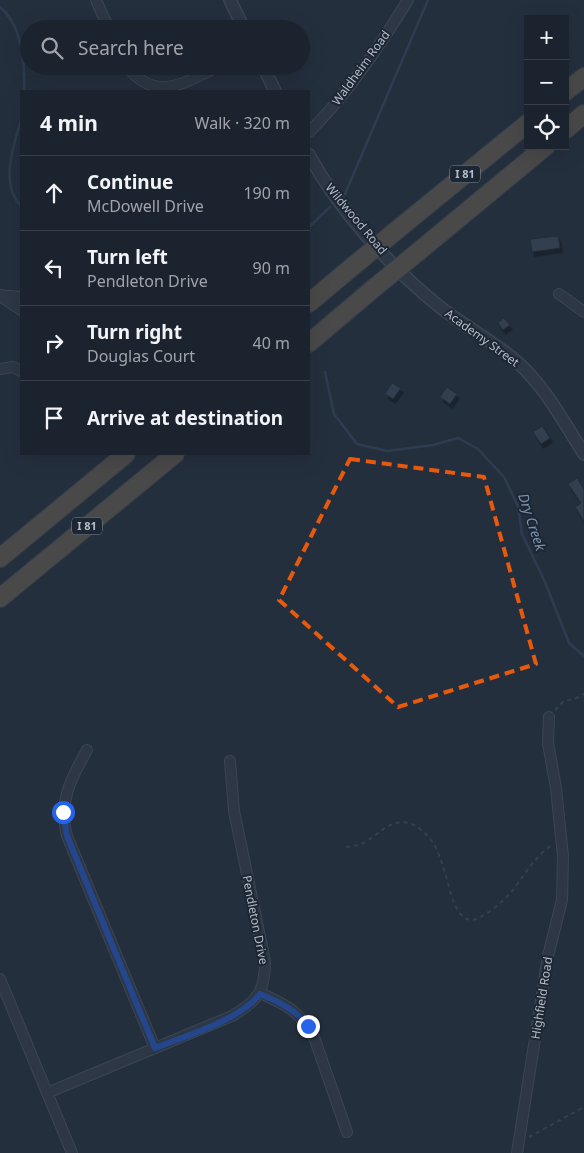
<!DOCTYPE html>
<html lang="en">
<head>
<meta charset="utf-8">
<style>
	body { margin:0; font-family:"Noto Sans",sans-serif; background:#242b36; color:#f1f3f6 }
	.controls { position:absolute; right:15px; top:15px; display:grid; overflow:hidden; border-radius:0px; box-shadow:0 5px 20px #0002 }
	.controls button { width:45px; height:45px; display:grid; place-items:center; padding:0; border:0; border-bottom:1px solid #39404a; background:#1b232e; color:#f1f3f6; font:25px sans-serif }
	.stop { position:absolute; width:15px; height:15px; margin:-11px; border:4px solid #2563eb; border-radius:50%; background:#fff }
	.stop.end { background:#2563eb; border-color:#fff; box-shadow:0 1px 5px #0008 }
	.list { margin:0; padding:0; list-style:none }
	h2 { display:flex; justify-content:space-between; align-items:center; height:65px; margin:0; padding:0 20px; font-size:21px }
	h2 small { font-size:16px; font-weight:400; color:#a0a4aa }
	.list li { display:grid; grid-template-columns:32px 1fr auto; gap:15px; align-items:center; box-sizing:border-box; height:75px; padding:0 20px; border-top:1px solid #39404a }
	.list b { display:block; font-size:19px; white-space:nowrap }
	.list p { margin:0; font-size:16px; white-space:nowrap; color:#a0a4aa }
	.list em { font-size:16px; font-style:normal; color:#a0a4aa }
	.icon { flex:none; width:28px; height:28px; fill:none; stroke:currentColor; stroke-width:2; stroke-linecap:round; stroke-linejoin:round }
	.map { position:relative; flex:none; width:584px; height:1153px; overflow:hidden }
	.search { position:absolute; background:#1b232e; box-shadow:0 5px 20px #0002; left:20px; top:20px; width:290px; height:55px; display:flex; align-items:center; gap:12px; box-sizing:border-box; padding:0 18px; border-radius:28px; color:#a0a4aa; font-size:19px }
	.panel { position:absolute; background:#1b232e; box-shadow:0 5px 20px #0002; left:20px; top:90px; width:290px; height:365px; border-radius:0px }
	.map>svg:first-child { display:block }
</style>
</head>
<body>
<div class="map">
<svg width="584" height="1153" viewBox="0 0 584 1153">
	<defs>
		<filter id="shadow"><feDropShadow dx="2.5" dy="4.5" stdDeviation="0" flood-color="#0009"/></filter>
	</defs>
	<rect width="100%" height="100%" fill="#242f3e"/>
	<g fill="none" stroke-linecap="round" stroke-linejoin="round">
		<g stroke="#394c67" stroke-width="2.5">
			<path d="M 0,7 C 23,26 25,63 24,91"/>
			<path d="M 21,120 C 13,147 0,184 21,206"/>
			<polyline points="345,194 428,0"/>
			<polyline points="309,227 330,207"/>
			<polyline points="325,372 334,414 357,444 387,451 433,445 458,438 478,449 504,477 518,506 522,534 545,582 569,643 584,656"/>
		</g>
	</g>
	<g fill="#455162" stroke="#1f2835" filter="url(#shadow)">
		<polygon points="558,236 560,248 532,252 530,239"/>
		<polygon points="504,318 510,325 503,330 498,323"/>
		<polygon points="392,383 401,388 393,399 385,394"/>
		<polygon points="447,387 457,394 450,404 440,397"/>
		<polygon points="542,426 550,438 541,444 533,432"/>
		<polygon points="577,478 584,489 584,521 575,507 581,503 568,484"/>
	</g>
	<g fill="none" stroke-linecap="round" stroke-linejoin="round">
		<g stroke="#565f6c" stroke-width="12">
			<g id="minor">
				<polyline points="96,0 109,29"/>
				<path d="M 127,66 C 155,104 186,82 219,66"/>
				<path d="M 309,132 C 346,96 381,44 408,0"/>
				<polyline points="559,294 584,312"/>
				<polyline points="0,295 21,297"/>
				<polyline points="2,297 21,310"/>
				<polyline points="0,369 13,367 21,371"/>
				<path d="M 87,750 C 71,778 58,803 67,836 L 155,1048"/>
				<polyline points="0,979 72,1153"/>
				<path d="M 260,993 C 286,1005 300,1011 314,1037 L 347,1132"/>
				<path d="M 47,1093 L 232,1016 C 258,1001 265,991 265,961 L 234,811 L 230,761"/>
				<polyline points="517,1153 548,956 562,900 563,856 556,788 548,743 549,717"/>
			</g>
		</g>
		<g stroke="#565f6c" stroke-width="14">
			<g id="tertiary">
				<polyline points="230,0 244,29"/>
				<polyline points="263,66 275,91"/>
				<path d="M 309,155 C 339,210 391,268 440,307 C 464,326 493,341 517,362 C 544,385 565,424 584,454"/>
			</g>
		</g>
		<g stroke="#434c59" stroke-width="20">
			<g id="motorway">
				<polyline points="565,92 584,77"/>
				<polyline points="565,130 584,114"/>
				<polyline points="403,225 528,123"/>
				<polyline points="424,247 546,146"/>
				<polyline points="309,303 352,267"/>
				<polyline points="309,343 374,288"/>
				<polyline points="0,558 126,454"/>
				<polyline points="0,598 175,454"/>
			</g>
		</g>
		<g stroke="#44595c" stroke-width="2" stroke-dasharray="4 4" stroke-linecap="butt">
			<polyline points="555,710 564,701 574,699 584,694"/>
			<path d="M 346,847 C 353,846 361,845 367,841 C 380,833 391,819 408,823 C 419,825 431,838 436,848 C 440,856 443,867 446,876 C 450,890 457,929 479,918 C 491,911 503,902 512,891 C 524,876 535,856 552,845"/>
			<polyline points="529,1137 584,1107"/>
		</g>
		<use href="#minor" stroke="#38414e" stroke-width="10"/>
		<use href="#tertiary" stroke="#38414e" stroke-width="11"/>
		<use href="#motorway" stroke="#746855" stroke-width="18"/>
		<g stroke="#434c59" stroke-width="20" stroke-linecap="butt">
			<g id="motorway-bridge">
				<polyline points="352,267 403,225"/>
				<polyline points="374,288 424,247"/>
			</g>
		</g>
		<use href="#motorway-bridge" stroke="#746855" stroke-width="18"/>
	</g>
	<g fill="none" stroke-linecap="round" stroke-linejoin="round">
		<path stroke="#2563eb" stroke-width="6" d="M 63,812 L 67,836 L 155,1048 C 186,1036 240,1020 260,994 C 279,1002 295,1009 308,1026"/>
	</g>
	<path d="M0 0H584V1153H0ZM 350,459 L 484,477 L 536,664 L 398,707 L 279,600 Z" fill="#242f3e" fill-opacity=".55" fill-rule="evenodd"/>
	<path fill="none" stroke="#e8590c" stroke-width="4" stroke-dasharray="10 6" stroke-linejoin="round" d="M 350,459 L 484,477 L 536,664 L 398,707 L 279,600 Z"/>
	<g text-anchor="middle" stroke-width="4" stroke-linejoin="round" paint-order="stroke">
		<g fill="#1d2633" stroke="#878f9c" stroke-width="1">
			<rect x="450" y="165.5" width="30" height="17" rx="4"/>
			<rect x="72" y="517.5" width="30" height="17" rx="4"/>
		</g>
		<g font-size="11" font-weight="bold" fill="#b4bcc9">
			<text x="465" y="178">I 81</text>
			<text x="87" y="530">I 81</text>
		</g>
		<g font-size="12" fill="#b4bcc9" stroke="#1d2633">
			<text transform="translate(361 68) rotate(-54)" y="4">Waldheim Road</text>
			<text transform="translate(356 219) rotate(50)" y="4">Wildwood Road</text>
			<text transform="translate(482 338) rotate(36)" y="4">Academy Street</text>
			<text transform="translate(255 920) rotate(79)" y="4">Pendleton Drive</text>
			<text transform="translate(542 998) rotate(-81)" y="4">Highfield Road</text>
		</g>
		<g font-size="14" font-style="italic" fill="#7c92b1" stroke="#1d2633">
			<text transform="translate(532 522) rotate(72)" y="5">Dry Creek</text>
		</g>
	</g>
</svg>
<div class="controls">
<button>+</button>
<button>−</button>
<button><svg class="icon" aria-label="locate" viewBox="0 0 24 24"><circle cx="12" cy="12" r="6"/><path d="M12 2v4M12 18v4M2 12h4M18 12h4"/></svg></button>
</div>
<div class="stop" style="left:63px;top:812px"></div>
<div class="stop end" style="left:308px;top:1026px"></div>
<div class="search"><svg class="icon" aria-label="search" viewBox="0 0 24 24"><circle cx="10" cy="10" r="6"/><path d="M15 15l6 6"/></svg>Search here</div>
<section class="panel">
<h2>4 min<small>Walk · 320 m</small></h2>
<ul class="list">
<li><svg class="icon" aria-label="ahead" viewBox="0 0 24 24"><path d="M12 20V5M6 11l6-6 6 6"/></svg><div><b>Continue</b><p>McDowell Drive</p></div><em>190 m</em></li>
<li><svg class="icon" aria-label="left" viewBox="0 0 24 24"><path d="M17 20v-9H6M10 6l-5 5 5 5"/></svg><div><b>Turn left</b><p>Pendleton Drive</p></div><em>90 m</em></li>
<li><svg class="icon" aria-label="right" viewBox="0 0 24 24"><path d="M7 20v-9h11M14 6l5 5-5 5"/></svg><div><b>Turn right</b><p>Douglas Court</p></div><em>40 m</em></li>
<li><svg class="icon" aria-label="arrive" viewBox="0 0 24 24"><path d="M6 21V4h12l-3 4 3 4H6"/></svg><div><b>Arrive at destination</b></div></li>
</ul>
</section>
</div>
</body>
</html>
